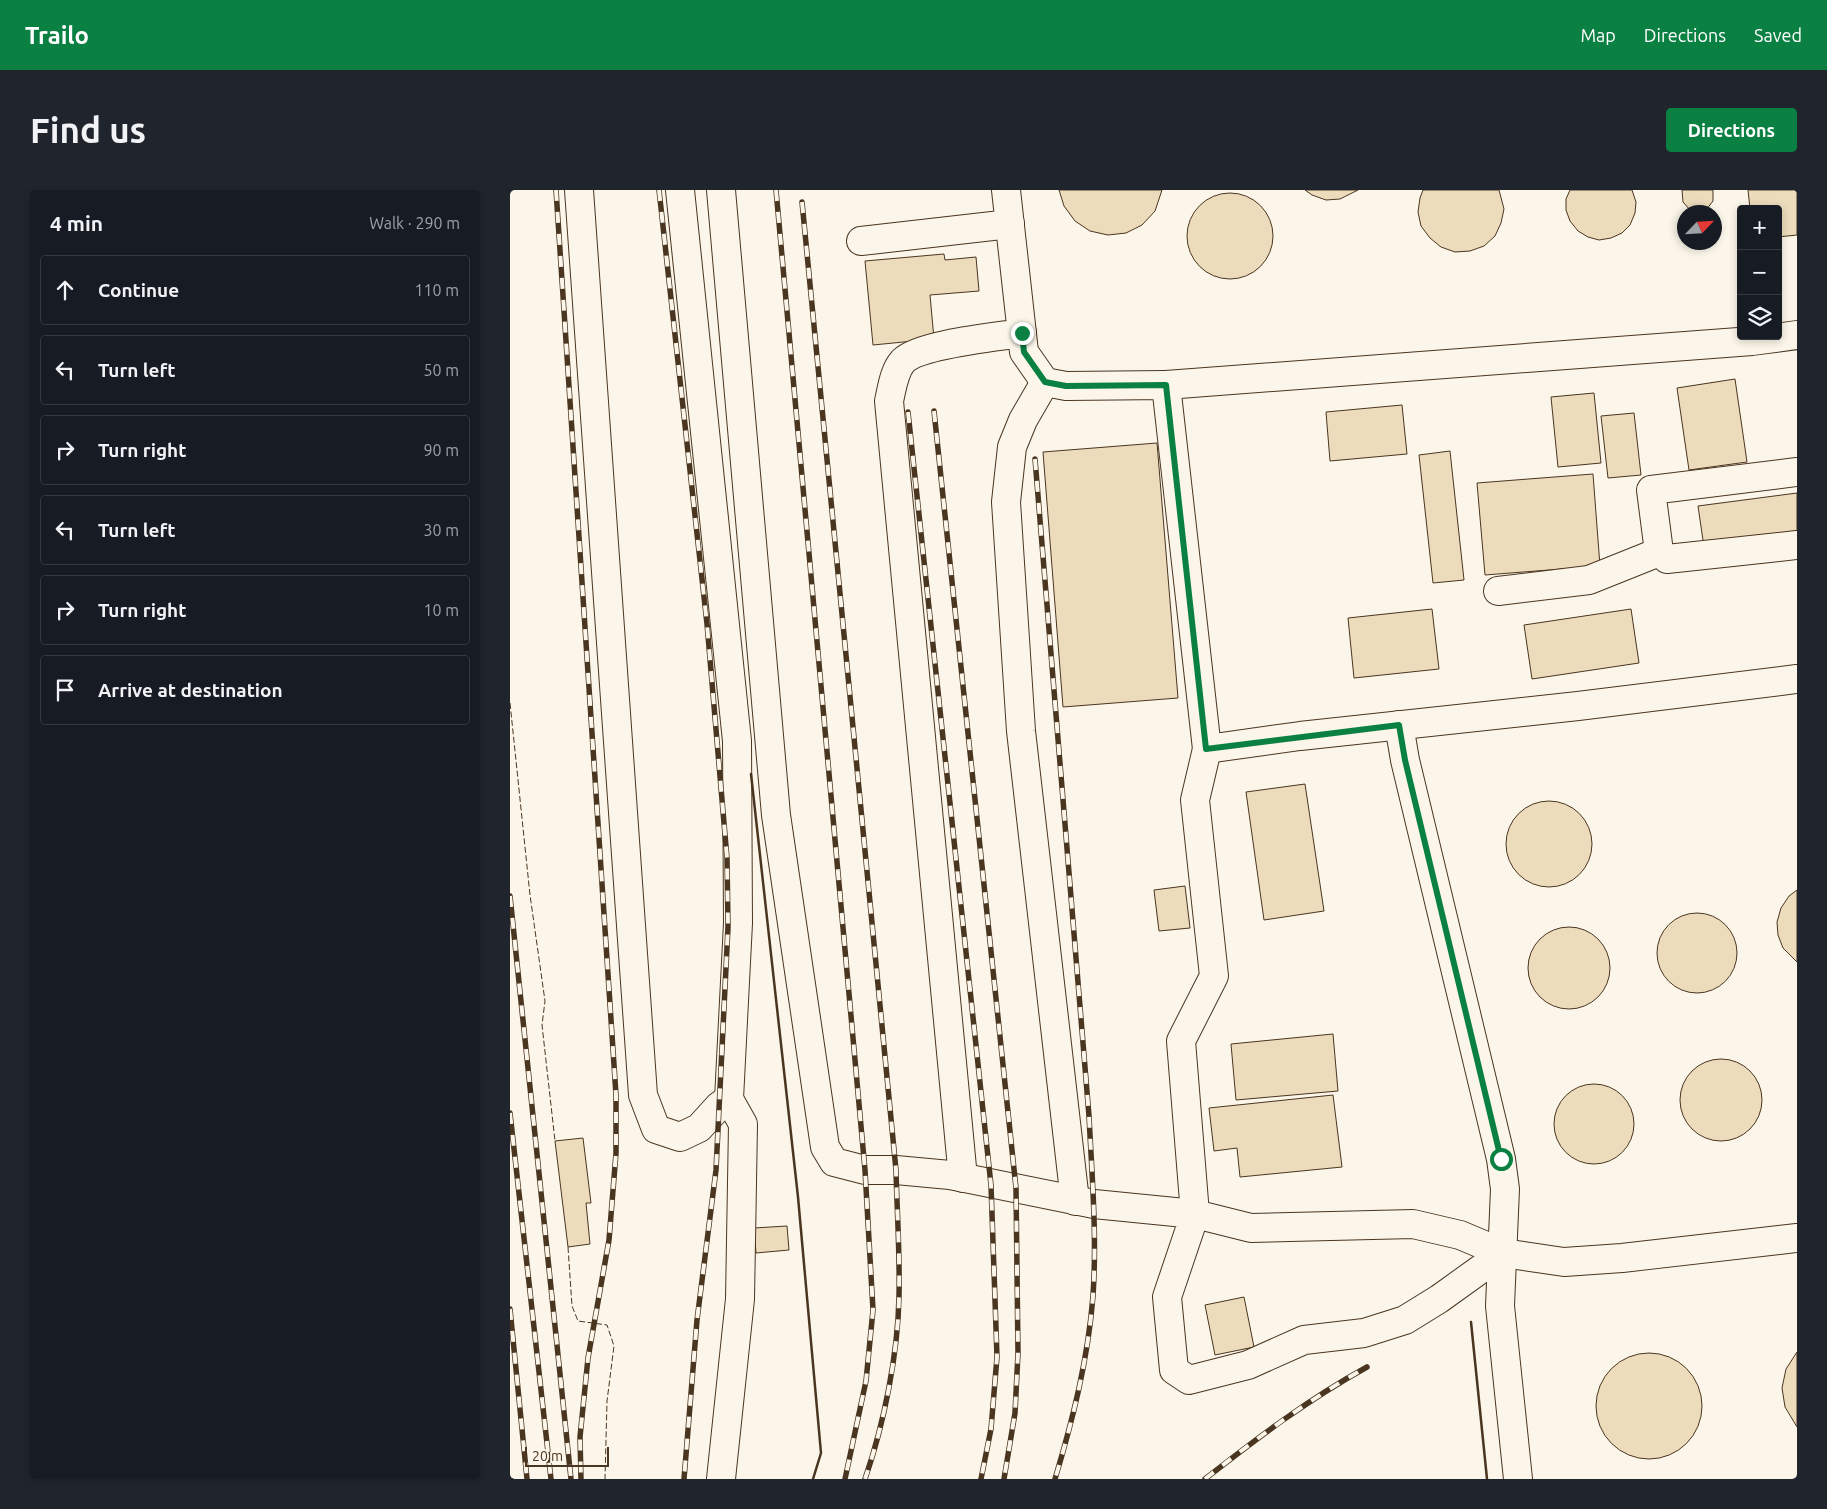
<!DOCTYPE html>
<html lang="en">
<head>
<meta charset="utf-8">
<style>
	body { margin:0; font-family:Ubuntu,sans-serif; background:#20242c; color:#f1f3f6 }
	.controls { position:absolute; right:15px; top:15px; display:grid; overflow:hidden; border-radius:5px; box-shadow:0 2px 8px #0003 }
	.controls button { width:45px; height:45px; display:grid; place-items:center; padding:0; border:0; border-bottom:1px solid #363941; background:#171b24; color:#f1f3f6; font:25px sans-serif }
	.compass { position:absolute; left:1167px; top:15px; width:45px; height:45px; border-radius:50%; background:#171b24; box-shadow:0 2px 8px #0003; rotate:65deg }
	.scale { position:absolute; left:15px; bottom:12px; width:84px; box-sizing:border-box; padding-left:5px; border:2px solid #4a3520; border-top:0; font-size:14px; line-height:18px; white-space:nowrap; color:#4a3520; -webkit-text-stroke:4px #fbf6e9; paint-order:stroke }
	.stop { position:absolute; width:15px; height:15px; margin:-11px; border:4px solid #0b8043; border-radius:50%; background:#fff }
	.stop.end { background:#0b8043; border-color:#fff; box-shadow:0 1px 5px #0008 }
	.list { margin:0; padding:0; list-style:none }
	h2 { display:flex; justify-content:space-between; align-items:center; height:65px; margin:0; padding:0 20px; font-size:21px }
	h2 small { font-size:16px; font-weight:400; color:#9ea1a6 }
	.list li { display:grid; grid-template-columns:32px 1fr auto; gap:15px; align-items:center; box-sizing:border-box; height:70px; margin:0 10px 10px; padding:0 10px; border:1px solid #363941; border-radius:5px }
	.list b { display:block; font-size:19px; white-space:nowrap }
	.list em { font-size:16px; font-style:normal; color:#9ea1a6 }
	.icon { flex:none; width:28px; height:28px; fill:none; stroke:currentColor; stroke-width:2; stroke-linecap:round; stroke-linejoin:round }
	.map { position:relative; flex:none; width:1287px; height:1289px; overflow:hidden; border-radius:5px }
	header { display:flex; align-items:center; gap:30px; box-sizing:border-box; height:70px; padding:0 25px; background:#0b8043; color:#fff }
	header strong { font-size:24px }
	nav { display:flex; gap:28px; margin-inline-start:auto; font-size:18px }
	.intro { display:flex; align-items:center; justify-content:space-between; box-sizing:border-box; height:120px; padding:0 30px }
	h1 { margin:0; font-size:35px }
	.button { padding:12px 22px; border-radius:5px; background:#0b8043; color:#fff; font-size:18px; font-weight:700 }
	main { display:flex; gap:30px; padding:0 30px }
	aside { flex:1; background:#171b24; border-radius:5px; box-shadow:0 2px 8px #0003 }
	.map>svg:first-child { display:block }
</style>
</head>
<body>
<header>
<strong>Trailo</strong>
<nav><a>Map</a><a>Directions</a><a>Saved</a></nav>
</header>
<div class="intro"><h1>Find us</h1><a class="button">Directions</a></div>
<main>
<aside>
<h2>4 min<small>Walk · 290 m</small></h2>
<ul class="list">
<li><svg class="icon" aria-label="ahead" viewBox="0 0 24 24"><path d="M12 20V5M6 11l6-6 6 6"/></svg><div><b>Continue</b></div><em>110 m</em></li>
<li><svg class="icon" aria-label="left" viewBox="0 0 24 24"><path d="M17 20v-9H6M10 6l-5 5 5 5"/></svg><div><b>Turn left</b></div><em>50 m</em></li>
<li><svg class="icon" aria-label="right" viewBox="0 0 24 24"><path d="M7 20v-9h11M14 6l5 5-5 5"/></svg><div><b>Turn right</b></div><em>90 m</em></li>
<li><svg class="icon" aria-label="left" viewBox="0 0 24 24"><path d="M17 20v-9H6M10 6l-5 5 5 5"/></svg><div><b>Turn left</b></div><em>30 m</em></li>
<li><svg class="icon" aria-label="right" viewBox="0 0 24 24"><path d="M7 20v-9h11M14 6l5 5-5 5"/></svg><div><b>Turn right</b></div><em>10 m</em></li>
<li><svg class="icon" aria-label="arrive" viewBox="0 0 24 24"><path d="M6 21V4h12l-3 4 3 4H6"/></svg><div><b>Arrive at destination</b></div></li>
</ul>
</aside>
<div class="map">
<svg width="1287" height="1289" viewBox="0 0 1287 1289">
	<rect width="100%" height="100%" fill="#fbf6e9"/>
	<g fill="#ecdcbc" stroke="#4a3520">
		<polygon points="549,0 652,0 645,21 632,35 616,43 598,45 580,41 565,31 554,16"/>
		<polygon points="795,0 848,0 830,9 816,10 802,5"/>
		<polygon points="913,0 989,0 994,19 991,33 985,46 974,56 960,61 945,62 931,57 920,48 911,36 908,22 910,8"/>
		<polygon points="1060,0 1122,0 1126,12 1125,23 1120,35 1112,43 1101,48 1089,50 1078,47 1068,41 1060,31 1056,20 1056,9"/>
		<polygon points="1172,0 1203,0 1203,11 1196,20 1186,22 1180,20 1173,12"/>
		<polygon points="1238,0 1287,0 1287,45 1268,47 1268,19 1240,19"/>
		<circle cx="720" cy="46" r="43"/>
		<polygon points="434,64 435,70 466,67 469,101 420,105 424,149 363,155 355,71"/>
		<polygon points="1225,189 1237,272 1179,280 1167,198"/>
		<polygon points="1084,203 1091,273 1048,277 1041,207"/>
		<polygon points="892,215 897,264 820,271 816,222"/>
		<polygon points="1124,223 1131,285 1098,288 1091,226"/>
		<polygon points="647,253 668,508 553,517 533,262"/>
		<polygon points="940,261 954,390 923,393 909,265"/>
		<polygon points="1083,284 1090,376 975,385 967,293"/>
		<polygon points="1287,303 1287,346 1194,357 1188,316"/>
		<polygon points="922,419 929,479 844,488 838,428"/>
		<polygon points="1121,419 1129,473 1022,489 1014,435"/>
		<polygon points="795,594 814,721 754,730 736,602"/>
		<circle cx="1039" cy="654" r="43"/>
		<polygon points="675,696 680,738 649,741 644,700"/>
		<polygon points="1287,700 1287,772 1273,758 1268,745 1267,732 1271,718 1279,706"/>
		<circle cx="1187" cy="763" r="40"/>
		<circle cx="1059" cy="778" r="41"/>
		<polygon points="823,844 828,901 726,910 721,854"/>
		<circle cx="1211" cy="910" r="41"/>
		<circle cx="1084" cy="934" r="40"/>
		<polygon points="823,905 832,977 730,987 727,958 704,961 699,918"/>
		<polygon points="73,948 81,1013 76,1013 80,1054 58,1057 45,951"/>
		<polygon points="277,1036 279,1060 246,1063 244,1038"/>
		<polygon points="734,1107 744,1157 705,1165 695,1115"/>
		<polygon points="1287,1162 1287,1237 1275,1217 1272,1198 1276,1179"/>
		<circle cx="1139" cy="1216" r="53"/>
	</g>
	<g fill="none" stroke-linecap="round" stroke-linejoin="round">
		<g stroke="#4a3520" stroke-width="30">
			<g id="minor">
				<polyline points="69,0 133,905 146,939 170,947 189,938 209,916 219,909"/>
				<polyline points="170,0 227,551 228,733 219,909 233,934 230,1109 211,1289"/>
				<polyline points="211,0 266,625 315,957 324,972 355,980 386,980 440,985 584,1014 685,1024 657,1107 664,1180 679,1190 738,1175 794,1150 854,1143 895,1130 929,1109 993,1063"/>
				<polyline points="496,0 514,162 535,192 556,196 656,195 697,559 790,546 1068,516 1287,489"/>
				<polyline points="351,51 500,34"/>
				<polyline points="535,192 513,230 502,257 496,312 511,541 565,1011"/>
				<polyline points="656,195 1242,151 1287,145"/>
				<polyline points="1287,282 1141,300 1149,362 1157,369 1287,355"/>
				<polyline points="988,401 1079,390 1149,362"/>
				<polyline points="889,535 895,570 991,969 995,999 990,1116 1008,1289"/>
				<polyline points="697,559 685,610 704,786 671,851 685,1024 741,1038 903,1034 950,1045 993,1063 1054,1072 1112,1068 1287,1048"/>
				<path d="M 453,988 L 379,211 C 382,198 384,181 393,171 C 410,154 487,147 512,143"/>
			</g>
		</g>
		<use href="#minor" stroke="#fbf6e9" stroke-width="28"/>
		<g stroke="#4a3520" stroke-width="5.5">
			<g id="rail">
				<polyline points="46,0 106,905 106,963 99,1050 78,1168 70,1247 71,1289"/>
				<polyline points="149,0 197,434 217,668 218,737 206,980 187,1130 174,1289"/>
				<polyline points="266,0 355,980 363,1120 356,1191 335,1289"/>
				<path d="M 292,12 L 386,980 C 387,1022 390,1064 389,1106 C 388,1164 374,1234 355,1289"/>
				<polyline points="424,221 506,998 508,1163 505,1223 494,1289"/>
				<polyline points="398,222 481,995 487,1167 481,1239 471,1289"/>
				<path d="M 525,269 L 579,926 C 582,986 587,1046 583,1106 C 578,1169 563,1229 545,1289"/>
				<polyline points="0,706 61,1289"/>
				<polyline points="0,923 41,1289"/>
				<polyline points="0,1119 17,1289"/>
				<path d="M 695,1289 C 747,1248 799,1209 857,1177"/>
			</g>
		</g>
		<use href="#rail" stroke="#fbf6e9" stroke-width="4" stroke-dasharray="11" stroke-linecap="butt"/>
		<g stroke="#4a3520" stroke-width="1" stroke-dasharray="6 2.5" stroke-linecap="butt">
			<polyline points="0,513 20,705 35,811 32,835 45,951"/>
			<polyline points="58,1057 62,1116 68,1131 97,1135 104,1156 97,1211 95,1289"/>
		</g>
		<g stroke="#4a3520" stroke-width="2.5">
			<polyline points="241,584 288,1007 311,1263 303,1289"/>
			<polyline points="961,1132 977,1289"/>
		</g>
	</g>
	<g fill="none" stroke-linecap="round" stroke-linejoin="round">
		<polyline stroke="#0b8043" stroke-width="6" points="512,143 514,162 535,192 556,196 656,195 696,559 889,535 895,570 991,969"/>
	</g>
</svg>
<div class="controls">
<button>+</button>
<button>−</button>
<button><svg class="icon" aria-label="layers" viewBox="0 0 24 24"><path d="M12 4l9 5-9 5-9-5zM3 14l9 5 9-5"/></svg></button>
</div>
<svg class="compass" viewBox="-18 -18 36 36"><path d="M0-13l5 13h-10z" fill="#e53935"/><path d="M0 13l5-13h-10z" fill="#9ea1a6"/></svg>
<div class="scale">20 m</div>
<div class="stop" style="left:991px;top:969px"></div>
<div class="stop end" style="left:512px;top:143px"></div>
</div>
</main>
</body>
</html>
